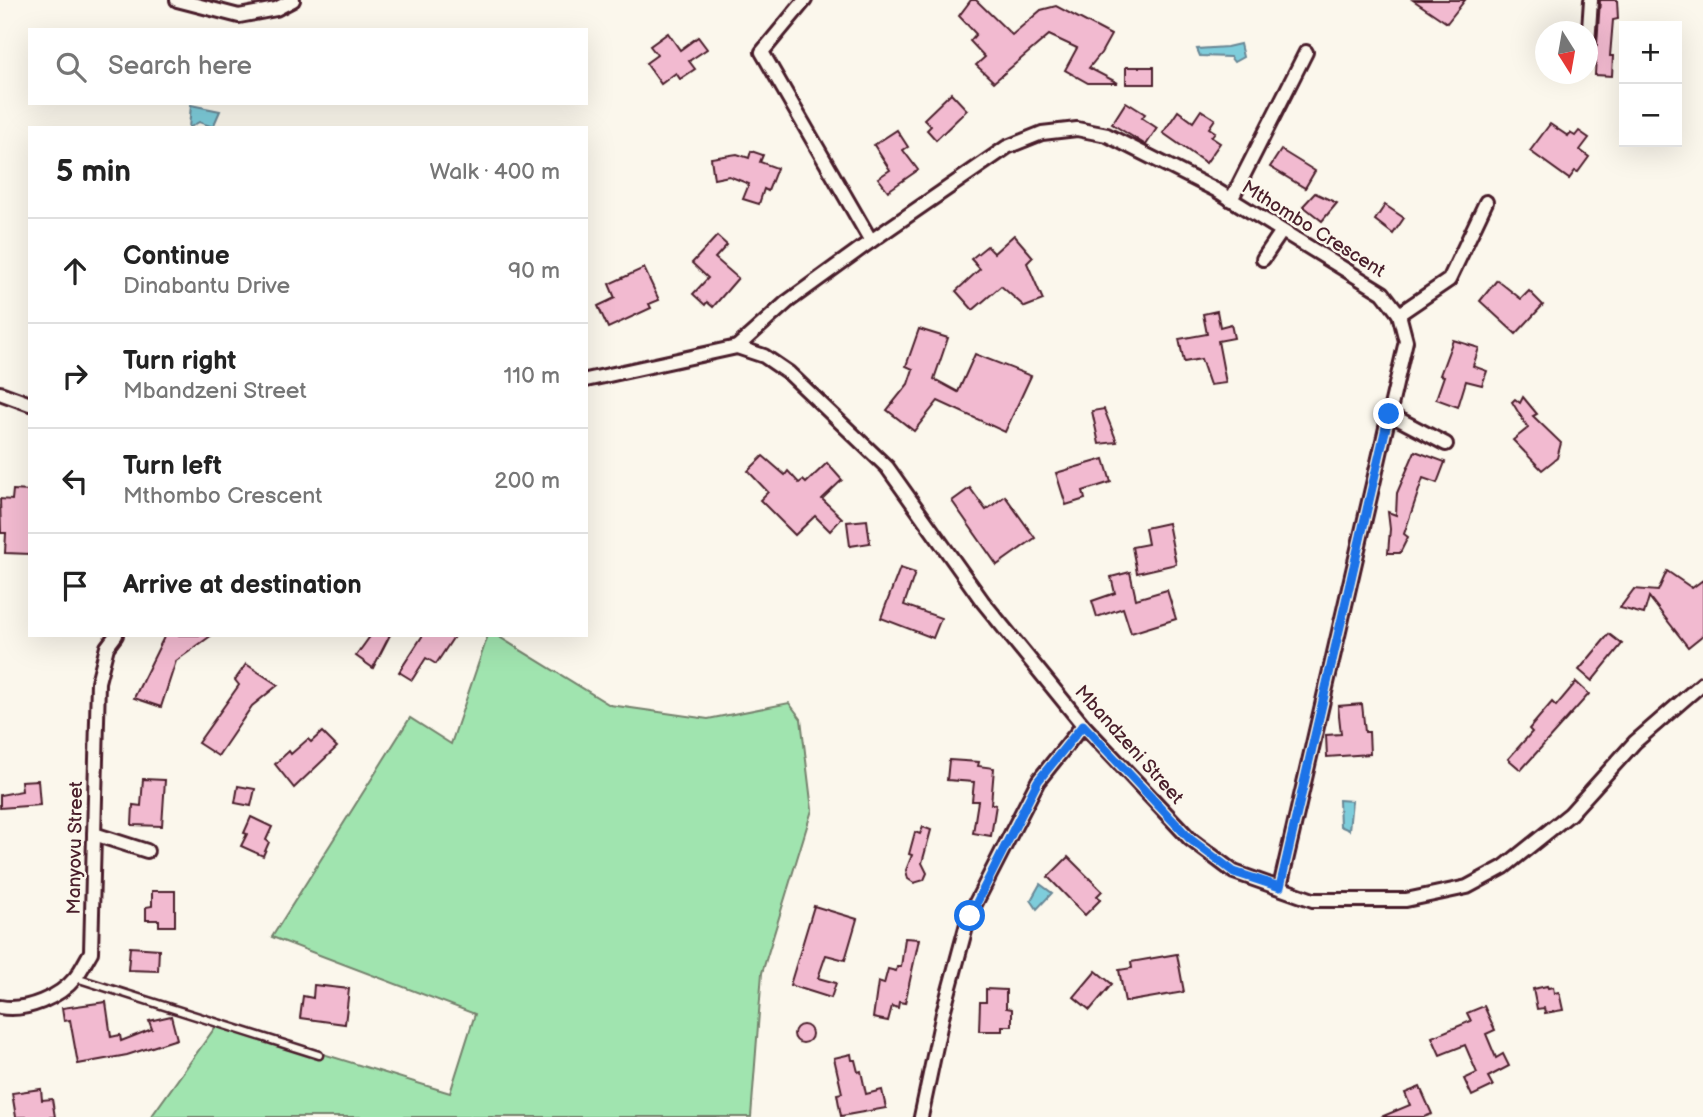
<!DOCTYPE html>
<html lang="en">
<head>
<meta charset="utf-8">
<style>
	body { margin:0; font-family:"Balsamiq Sans",sans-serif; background:#f2f2f2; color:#222 }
	.controls { position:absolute; right:21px; top:21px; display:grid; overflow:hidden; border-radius:0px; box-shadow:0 7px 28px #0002 }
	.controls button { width:63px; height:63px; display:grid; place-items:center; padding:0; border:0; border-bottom:2px solid #e0e0e0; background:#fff; color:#222; font:35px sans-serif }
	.compass { position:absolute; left:1535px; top:21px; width:63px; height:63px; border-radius:50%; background:#fff; box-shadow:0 7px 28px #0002; rotate:169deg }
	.stop { position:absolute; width:21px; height:21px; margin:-16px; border:5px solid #1a73e8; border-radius:50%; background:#fff }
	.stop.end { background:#1a73e8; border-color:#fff; box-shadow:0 2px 7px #0008 }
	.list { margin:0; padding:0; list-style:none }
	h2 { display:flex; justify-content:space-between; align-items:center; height:91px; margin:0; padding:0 28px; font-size:30px }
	h2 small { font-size:23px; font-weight:400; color:#767676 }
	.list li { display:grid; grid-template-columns:46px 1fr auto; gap:21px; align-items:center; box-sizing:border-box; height:105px; padding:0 28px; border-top:2px solid #e0e0e0 }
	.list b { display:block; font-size:26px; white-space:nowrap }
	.list p { margin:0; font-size:23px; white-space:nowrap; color:#767676 }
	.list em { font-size:23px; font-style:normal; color:#767676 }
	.icon { flex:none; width:38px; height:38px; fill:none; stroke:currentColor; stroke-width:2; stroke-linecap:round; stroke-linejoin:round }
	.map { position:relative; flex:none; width:1703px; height:1117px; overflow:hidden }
	.search { position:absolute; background:#fff; box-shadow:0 7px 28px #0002; left:28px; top:28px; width:560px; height:77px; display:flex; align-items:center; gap:18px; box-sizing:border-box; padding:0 24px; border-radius:0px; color:#767676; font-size:26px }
	.panel { position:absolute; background:#fff; box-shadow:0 7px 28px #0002; left:28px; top:126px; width:560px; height:511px; border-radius:0px }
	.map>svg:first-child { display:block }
</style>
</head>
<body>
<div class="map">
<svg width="1703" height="1117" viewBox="0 0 1703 1117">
	<rect width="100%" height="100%" fill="#fbf7ec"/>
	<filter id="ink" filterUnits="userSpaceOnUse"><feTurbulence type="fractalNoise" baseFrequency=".0143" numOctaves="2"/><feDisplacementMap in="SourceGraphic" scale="14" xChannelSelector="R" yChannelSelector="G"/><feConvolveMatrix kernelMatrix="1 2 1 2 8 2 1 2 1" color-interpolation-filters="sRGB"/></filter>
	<g filter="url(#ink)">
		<polygon fill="#a0e4af" stroke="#75826d" stroke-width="2" points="488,635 496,635 610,705 708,719 789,703 801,719 812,810 762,973 751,1117 151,1117 219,1022 450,1093 475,1014 272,937 410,718 451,744"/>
		<g fill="#7ecddb" stroke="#698795" stroke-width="2">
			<polygon points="1240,44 1243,57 1234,62 1230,57 1200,56 1197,49 1227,47"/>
			<polygon points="191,105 220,111 213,127 199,122 189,128"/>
			<polygon points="1339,800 1352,801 1349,830 1340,826"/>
			<polygon points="1040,884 1052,893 1037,909 1031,900"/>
		</g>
		<g fill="#f2bad0" stroke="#4a1f2b" stroke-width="2">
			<polygon points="971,0 976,0 1012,35 1041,10 1056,6 1111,35 1101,53 1089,68 1118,83 1088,83 1065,70 1077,48 1049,35 994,82 976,65 985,57 970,41 976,34 959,16"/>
			<polygon points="1413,0 1465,0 1447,23"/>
			<polygon points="1600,0 1617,0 1618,19 1613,20 1610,56 1613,56 1612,76 1595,75 1596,55 1591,54 1597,45"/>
			<polygon points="668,33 680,50 698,37 707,49 689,61 695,69 680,79 676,73 661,84 646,63 657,55 650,46"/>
			<rect x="1126" y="67" width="28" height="17"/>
			<polygon points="951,93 967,110 936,140 927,130 931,126 924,119"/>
			<polygon points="1126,102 1145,114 1142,118 1157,128 1146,145 1112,124"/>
			<polygon points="1201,110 1215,119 1209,128 1215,132 1211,137 1220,143 1206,163 1163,133 1178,111 1193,122"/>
			<polygon points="1550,124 1568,136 1570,133 1575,136 1579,131 1589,138 1580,150 1589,157 1578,172 1575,171 1569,179 1530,151"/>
			<polygon points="897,130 908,147 903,150 918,170 888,191 878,178 890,170 874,145"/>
			<polygon points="1281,150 1315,171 1305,188 1270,167"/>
			<polygon points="751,151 763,155 760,162 777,168 768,191 764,189 759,204 743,199 749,184 729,176 714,179 711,158 737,154 749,158"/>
			<polygon points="1315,193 1337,203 1322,221 1303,206"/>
			<polygon points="1385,205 1404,218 1393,234 1375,220"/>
			<polygon points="1014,235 1033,257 1027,263 1043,300 1025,307 1001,286 973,310 956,291 980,269 971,259 987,246 994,253"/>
			<polygon points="717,236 727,245 715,258 738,278 713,307 707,302 705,305 693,294 708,278 692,263"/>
			<polygon points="644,268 659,300 649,304 651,308 608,328 598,306 615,298 609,284"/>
			<polygon points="1497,280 1521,299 1529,291 1543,305 1516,334 1480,301"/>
			<polygon points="1217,311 1220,327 1231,324 1234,338 1218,341 1226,383 1210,385 1201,359 1184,362 1179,339 1207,334 1203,314"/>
			<polygon points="919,329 948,338 934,379 958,392 975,354 1031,376 1005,432 938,401 914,431 887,410 908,384 913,369 906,366"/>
			<polygon points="1453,340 1479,348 1473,366 1487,371 1482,385 1466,381 1458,407 1436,399 1444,376 1440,375"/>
			<polygon points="1523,397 1537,414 1533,416 1561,443 1557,458 1542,470 1513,440 1528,428 1512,402 1515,399 1520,403"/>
			<polygon points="1104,409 1117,442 1099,444 1092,411"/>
			<polygon points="1415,451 1445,462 1437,483 1423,478 1404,534 1408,537 1400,553 1388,553 1390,529 1388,512 1396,515 1397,493"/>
			<polygon points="763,456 785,475 788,471 799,483 803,480 806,483 827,463 842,480 822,499 842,518 830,531 815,516 795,535 760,500 768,492 748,471"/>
			<polygon points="1104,459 1111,482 1083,491 1085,499 1066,505 1056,473"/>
			<polygon points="970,488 986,510 1005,496 1035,538 997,565 952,501"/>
			<polygon points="13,490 30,491 30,554 5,553 6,533 1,533 0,499 12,500"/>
			<polygon points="867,520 870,543 850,546 847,522"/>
			<polygon points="1168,523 1176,564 1137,573 1132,547 1148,544 1145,528"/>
			<polygon points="900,568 915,573 904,605 941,618 933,638 881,618"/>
			<polygon points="1667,571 1692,588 1703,580 1703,635 1688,647 1649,597 1644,614 1620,608 1634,589 1658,591"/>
			<polygon points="1130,572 1136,599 1167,590 1176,619 1131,633 1123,608 1097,617 1092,601 1115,593 1111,577"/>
			<polygon points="1609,634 1622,644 1592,681 1579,670"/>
			<polygon points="165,635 212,635 176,661 161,707 134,698"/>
			<polygon points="371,635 390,635 373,668 356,656"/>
			<polygon points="423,635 455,635 436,664 426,658 412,680 399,672"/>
			<polygon points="246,664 278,685 252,706 218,756 198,743 239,685 235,680"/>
			<polygon points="1576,682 1589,694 1521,770 1508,759 1532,732 1529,729 1552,702 1556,706"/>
			<polygon points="1362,704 1365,732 1369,732 1370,754 1327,757 1326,735 1341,734 1338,706"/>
			<polygon points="322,732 337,747 294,788 275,764 289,751 291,754 308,739 311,742"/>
			<polygon points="949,760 979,762 978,766 994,768 991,804 996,805 991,836 973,833 978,801 972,801 974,782 947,780"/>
			<polygon points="143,779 165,780 162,826 132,825 133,805 141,806"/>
			<polygon points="38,780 40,805 0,808 0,795 22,791 21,781"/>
			<polygon points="238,786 255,789 251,806 235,803"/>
			<polygon points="251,817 272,827 266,840 269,842 263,856 241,846 247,834 244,833"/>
			<polygon points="923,827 931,830 922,863 927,873 924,880 914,883 908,879 906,870 912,855 909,854 915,832 920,834"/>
			<polygon points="1068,857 1102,891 1097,896 1101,899 1085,915 1048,877"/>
			<polygon points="152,891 175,891 175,926 159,926 159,920 146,920 146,907 152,906"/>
			<polygon points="814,906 857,919 845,960 826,955 818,978 836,983 831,998 790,985"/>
			<polygon points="905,938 919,939 905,1003 899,1002 898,1008 892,1006 888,1021 873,1018 878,982 884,984 888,969 896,971 897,967 901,967"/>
			<polygon points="130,947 159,949 158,971 128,970"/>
			<polygon points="1177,954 1184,992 1125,1002 1119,970 1132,968 1131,962"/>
			<polygon points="1096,971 1112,984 1090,1010 1074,997"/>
			<polygon points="314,985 349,989 345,1024 300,1018 303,996 313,998"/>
			<polygon points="1547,986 1548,988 1553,987 1554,993 1559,992 1563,1010 1545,1013 1544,1008 1537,1009 1533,989"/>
			<polygon points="986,989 1006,990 1006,1008 1012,1009 1012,1026 1002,1026 1002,1031 979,1031 980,1002 986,1002"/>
			<polygon points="106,1002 111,1037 120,1035 121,1041 152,1029 149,1021 171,1016 177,1039 127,1055 78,1064 70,1020 64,1021 62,1008"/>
			<polygon points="1484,1006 1495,1030 1486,1034 1496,1058 1503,1054 1509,1066 1488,1077 1493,1086 1472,1096 1464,1079 1477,1073 1465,1045 1440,1055 1432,1037 1471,1021 1467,1013"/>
			<circle cx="803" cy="1034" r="9"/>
			<polygon points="851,1054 852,1060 855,1060 858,1072 861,1071 866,1094 882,1090 886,1108 841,1116 837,1094 842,1093 834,1058"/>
			<polygon points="1420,1087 1432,1114 1424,1117 1381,1117 1410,1105 1405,1093"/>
			<polygon points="41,1089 42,1100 52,1099 55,1117 16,1117 12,1093"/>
		</g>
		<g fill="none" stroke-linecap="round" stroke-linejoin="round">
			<g stroke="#4a1f2b" stroke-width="11">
				<polyline id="service" points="76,978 319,1055"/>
			</g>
			<g stroke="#4a1f2b" stroke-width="18">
				<g id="minor">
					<polyline points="177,0 239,16 276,9 293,0"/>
					<polyline points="805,0 762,52 871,241"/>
					<polyline points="1588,44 1591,0"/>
					<polyline points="1231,200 1306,52"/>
					<polyline points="1263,259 1282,231"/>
					<polyline points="1399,314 1449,280 1486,202"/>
					<polyline points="737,347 787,302 871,241 1007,147 1042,133 1077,129 1107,135 1216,190 1383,293 1399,314 1406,341 1280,887"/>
					<polyline points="586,380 737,347 764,356 789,373 887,467 983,602 1083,725 1190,839 1234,872 1313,900 1406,900 1467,887 1504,867 1570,814 1635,742 1703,683"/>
					<polyline points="0,393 30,404"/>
					<polyline points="1389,414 1446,444"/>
					<polyline points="94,834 147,851"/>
					<path d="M 0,1007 C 26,1012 60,997 76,977 C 82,969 86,960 91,952 L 98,682 L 107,647 L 116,635"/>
					<polyline points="921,1117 943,1013 969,916 1038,781 1083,725"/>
				</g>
			</g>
			<use href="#service" stroke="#fbf7ec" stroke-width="6"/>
			<use href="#minor" stroke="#fbf7ec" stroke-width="12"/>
		</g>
	</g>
	<g fill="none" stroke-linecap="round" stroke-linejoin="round" filter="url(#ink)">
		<polyline stroke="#1a73e8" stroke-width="9" points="970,916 1038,781 1083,725 1190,839 1234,872 1280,887 1389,414"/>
	</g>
	<g text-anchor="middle" stroke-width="5" stroke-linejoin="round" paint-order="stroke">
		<g font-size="19" fill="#4a1f2b" stroke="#fbf7ec">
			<text transform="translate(1314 228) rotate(32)" y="7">Mthombo Crescent</text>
			<text transform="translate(1130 744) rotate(48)" y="7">Mbandzeni Street</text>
			<text transform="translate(74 848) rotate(-89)" y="7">Manyovu Street</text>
		</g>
	</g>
</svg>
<div class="controls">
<button>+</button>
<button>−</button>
</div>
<svg class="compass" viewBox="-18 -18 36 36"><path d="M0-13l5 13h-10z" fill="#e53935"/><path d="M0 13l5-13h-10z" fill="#767676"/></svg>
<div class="stop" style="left:970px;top:916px"></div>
<div class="stop end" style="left:1389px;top:414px"></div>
<div class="search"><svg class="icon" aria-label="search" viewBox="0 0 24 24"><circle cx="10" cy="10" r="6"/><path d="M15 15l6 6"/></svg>Search here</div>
<section class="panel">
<h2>5 min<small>Walk · 400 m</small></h2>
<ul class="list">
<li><svg class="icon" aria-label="ahead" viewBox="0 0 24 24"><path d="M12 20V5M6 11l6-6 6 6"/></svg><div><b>Continue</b><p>Dinabantu Drive</p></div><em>90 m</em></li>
<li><svg class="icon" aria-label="right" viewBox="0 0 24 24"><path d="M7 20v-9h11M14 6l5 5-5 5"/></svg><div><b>Turn right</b><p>Mbandzeni Street</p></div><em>110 m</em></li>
<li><svg class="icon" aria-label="left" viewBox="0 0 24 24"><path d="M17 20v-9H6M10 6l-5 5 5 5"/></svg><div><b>Turn left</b><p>Mthombo Crescent</p></div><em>200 m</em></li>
<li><svg class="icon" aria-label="arrive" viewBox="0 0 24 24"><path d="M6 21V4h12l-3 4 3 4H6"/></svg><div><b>Arrive at destination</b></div></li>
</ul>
</section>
</div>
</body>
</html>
